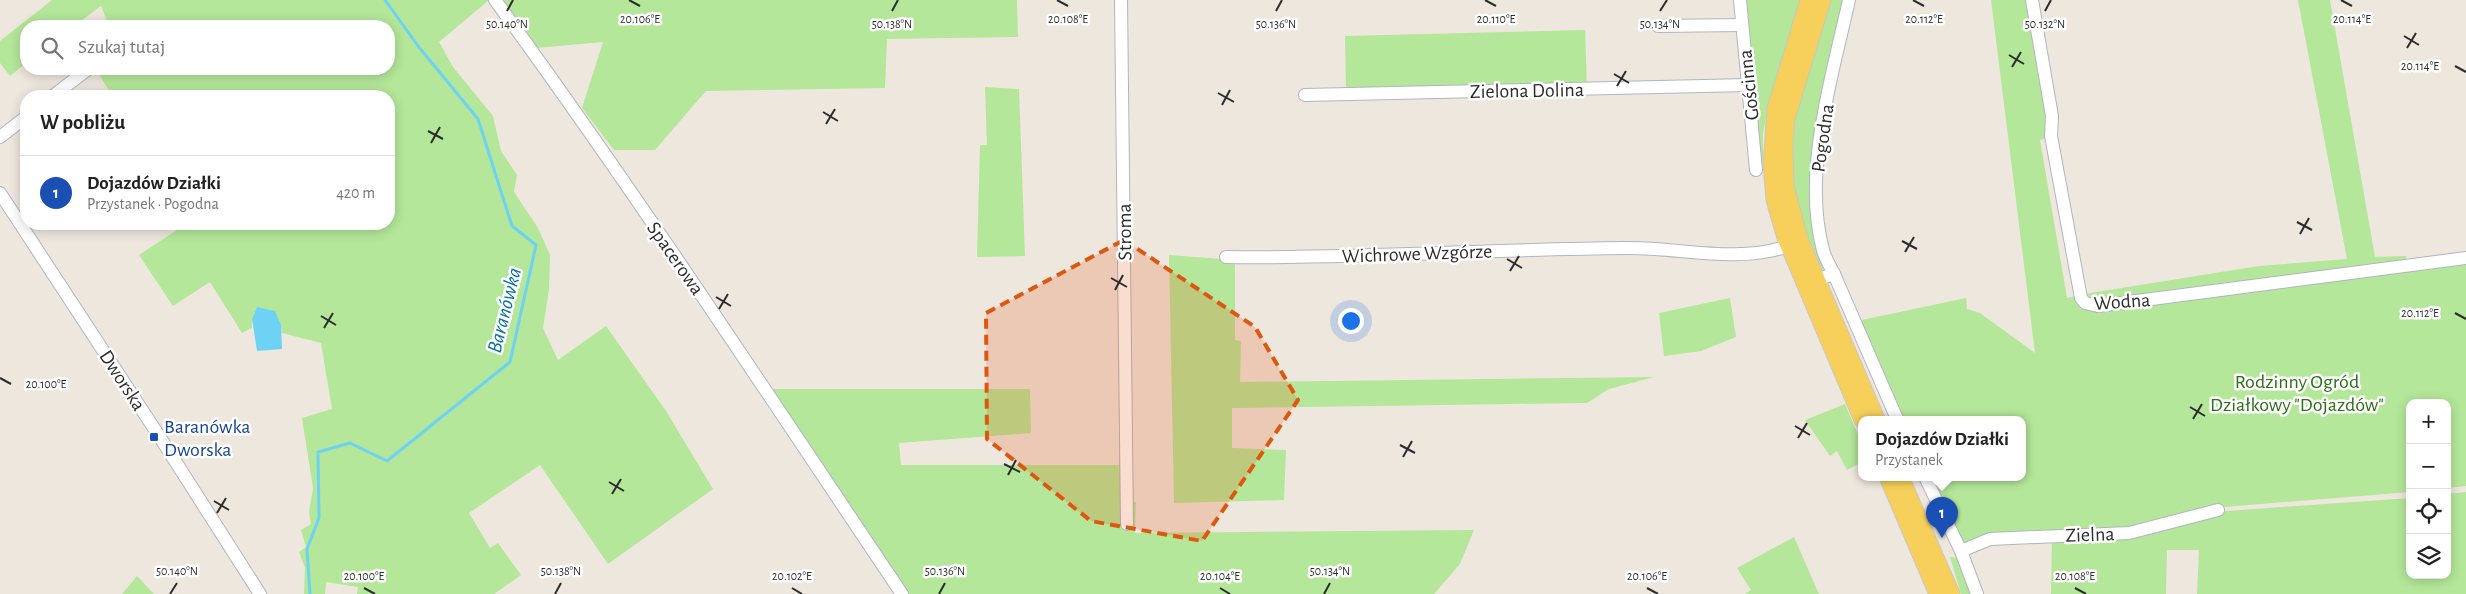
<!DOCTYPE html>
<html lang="pl">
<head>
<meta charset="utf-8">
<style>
	body { margin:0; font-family:"Alegreya Sans",sans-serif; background:#f6f6f6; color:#222 }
	.controls { position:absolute; right:15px; bottom:15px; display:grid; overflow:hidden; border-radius:10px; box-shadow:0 2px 12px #0003 }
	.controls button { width:45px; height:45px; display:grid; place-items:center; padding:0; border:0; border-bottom:1px solid #e0e0e0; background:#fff; color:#222; font:25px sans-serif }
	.you { position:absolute; left:1350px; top:320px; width:18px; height:18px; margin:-12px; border:4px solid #fff; border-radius:50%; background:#1a73e8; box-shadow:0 0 0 8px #1a73e833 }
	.badge { display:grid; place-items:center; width:32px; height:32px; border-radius:50%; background:#ea580c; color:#fff; font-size:16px; font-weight:700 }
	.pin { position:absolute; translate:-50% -41px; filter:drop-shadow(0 1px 2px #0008) }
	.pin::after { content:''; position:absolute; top:26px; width:18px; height:15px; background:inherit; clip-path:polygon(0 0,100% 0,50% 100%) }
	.popup { position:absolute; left:1858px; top:416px; width:168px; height:65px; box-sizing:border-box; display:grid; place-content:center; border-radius:10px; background:#fff; filter:drop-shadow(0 1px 4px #0005); font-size:16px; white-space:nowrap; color:#767676 }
	.popup b { font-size:19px; color:#222 }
	.popup::after { content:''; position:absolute; left:50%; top:100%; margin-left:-10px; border:10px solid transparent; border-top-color:#fff }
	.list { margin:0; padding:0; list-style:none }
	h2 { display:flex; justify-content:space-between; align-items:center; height:65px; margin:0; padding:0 20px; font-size:21px }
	h2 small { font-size:16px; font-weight:400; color:#767676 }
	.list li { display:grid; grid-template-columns:32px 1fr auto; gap:15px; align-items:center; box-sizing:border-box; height:75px; padding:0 20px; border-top:1px solid #e0e0e0 }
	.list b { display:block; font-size:19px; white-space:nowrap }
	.list p { margin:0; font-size:16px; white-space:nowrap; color:#767676 }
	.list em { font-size:16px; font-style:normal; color:#767676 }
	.icon { flex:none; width:28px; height:28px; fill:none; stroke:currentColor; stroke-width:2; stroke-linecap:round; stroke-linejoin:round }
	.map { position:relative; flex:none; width:2466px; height:594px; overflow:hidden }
	.search { position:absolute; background:#fff; box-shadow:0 2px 12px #0003; left:20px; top:20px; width:375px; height:55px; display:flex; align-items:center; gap:12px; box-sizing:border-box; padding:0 18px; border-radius:20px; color:#767676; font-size:19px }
	.panel { position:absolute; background:#fff; box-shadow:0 2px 12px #0003; left:20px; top:90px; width:375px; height:140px; border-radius:20px }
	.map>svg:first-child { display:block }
</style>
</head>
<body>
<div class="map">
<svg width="2466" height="594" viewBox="0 0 2466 594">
	<rect width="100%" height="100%" fill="#eee7de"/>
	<g fill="#b4e799">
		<polygon points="52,0 489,0 439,42 453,67 493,116 501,151 517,175 514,192 538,228 550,255 549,289 543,328 558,360 606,326 666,411 713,489 608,564 540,465 469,513 490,548 498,543 521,575 494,594 357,594 358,587 326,582 325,594 304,594 305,568 299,552 306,547 301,530 311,524 309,512 313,488 302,418 332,409 321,343 282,333 281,325 257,307 252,319 252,328 242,333 210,282 173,306 139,255 186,224 389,224 389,96 112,96 96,69 389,69 389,26 109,26 101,6 74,26 26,26 26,63 10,76 0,63 0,41"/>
		<polygon points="499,0 1017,0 1018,37 887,39 885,88 706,91 655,150 614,150 582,108 603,42 536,48"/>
		<polygon points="1746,0 1802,0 1769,102 1763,134 1763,171"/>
		<path d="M 1830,0 L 1847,0 L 1814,158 L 1828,267 L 1818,272 C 1808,244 1798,216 1793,187 C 1782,123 1811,60 1830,0 Z"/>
		<polygon points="1991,0 2030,0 2053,137 2040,140 2067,298 2079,295 2083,310 2180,299 2466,259 2466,486 2447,488 2447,403 2410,403 2410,492 2224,507 2129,529 1963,543 1929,477 2022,477 2022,419 1900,419 1857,321 1966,298 1967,309 1980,313 2035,353"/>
		<polygon points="2298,0 2330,0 2375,257 2406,256 2407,263 2093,303 2084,294 2259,266 2347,259"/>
		<polygon points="1585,30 1587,89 1346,90 1345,36"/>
		<polygon points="985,87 1019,89 1025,256 977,257 980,145 987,145"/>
		<polygon points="1169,255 1235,260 1235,340 1241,341 1240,382 1654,377 1609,389 1587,403 1232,408 1232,448 1286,450 1284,500 1174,503"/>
		<polygon points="1730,298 1736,337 1701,351 1664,356 1659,313"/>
		<polygon points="769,389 1030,389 1031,433 899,443 901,465 1128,465 1128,502 1136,502 1135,533 1474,530 1460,564 1434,594 907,594"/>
		<polygon points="1845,404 1862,444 1862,462 1847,470 1837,451 1830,456 1805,420"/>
		<polygon points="2466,492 2466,594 2197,594 2199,550 2167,550 2166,594 2051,594 2052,538 2167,527 2226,511 2410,498 2410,575 2447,575 2447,494"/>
		<polygon points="1794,537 1819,594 1745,594 1751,590 1737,568"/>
		<polygon points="1950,557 1960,558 1974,594 1961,594"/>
		<polygon points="137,576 154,594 122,594"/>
	</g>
	<polygon fill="#6ed2f4" points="257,307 275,311 281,325 282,349 257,351 252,319"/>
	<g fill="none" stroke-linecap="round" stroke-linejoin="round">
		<polyline stroke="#6ed2f4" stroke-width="3" points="310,594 307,549 319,518 318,452 350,443 387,461 510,362 536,245 512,226 478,119 418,46 385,0"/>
		<g stroke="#b2b5c0" stroke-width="14">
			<g id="minor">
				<path d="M 495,0 C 637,194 768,395 902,594"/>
				<polyline points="1121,0 1127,524"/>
				<polyline points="1740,0 1756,170"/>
				<polyline points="2032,0 2052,116 2051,136 2081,298 2085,303 2098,306 2466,258"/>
				<polyline points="1658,26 1742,25"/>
				<polyline points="1305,95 1748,85"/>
				<polyline points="53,96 88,69"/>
				<polyline points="0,137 26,117"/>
				<polyline points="0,193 163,442 260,594"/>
				<path d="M 1226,257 C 1359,259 1493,249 1626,248 C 1679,247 1736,264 1788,246"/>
				<polyline points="1834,274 1897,419"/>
				<path d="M 1816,280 L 1834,274 C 1830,266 1825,258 1823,250 C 1802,172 1832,77 1849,0"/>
				<polyline points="1925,477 1961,551 1977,594"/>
				<polyline points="1961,551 1990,539 2129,533 2218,510"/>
			</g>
		</g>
		<g stroke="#c8c8c8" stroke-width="17">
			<g id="major">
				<polyline points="1808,0 1775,109 1771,163 1774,200 1785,238 1862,420"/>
				<polyline points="1823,0 1787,119 1785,144 1786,186 1800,239 1877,419"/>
				<polyline points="1887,477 1937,594"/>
				<polyline points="1901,477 1952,594"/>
			</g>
		</g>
		<use href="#minor" stroke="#fff" stroke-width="12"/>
		<use href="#major" stroke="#f6d05b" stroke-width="15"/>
	</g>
	<path fill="#df570e" fill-opacity="0.2" stroke="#df570e" stroke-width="4" stroke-dasharray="10 6" stroke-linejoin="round" d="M 1124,240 L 1255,327 L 1298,400 L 1202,541 L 1091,521 L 987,439 L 986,313 Z"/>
	<path fill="none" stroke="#2c2c2c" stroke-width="2" d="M 629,0 L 640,6M 1057,0 L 1068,6M 1485,0 L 1496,6M 1913,0 L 1924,6M 2341,0 L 2352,6M 507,11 L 513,0M 892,11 L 898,0M 1276,11 L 1282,0M 1660,11 L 1667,0M 2045,11 L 2051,0M 2404,36 L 2419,45M 2407,48 L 2416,33M 2009,55 L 2024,64M 2455,66 L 2466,72M 2012,67 L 2021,52M 1614,74 L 1629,83M 1617,86 L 1626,71M 1218,93 L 1234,102M 1222,105 L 1230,90M 823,112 L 838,121M 826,124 L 835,109M 428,131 L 443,139M 431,143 L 440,127M 2297,222 L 2312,230M 2300,234 L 2309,218M 1902,241 L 1917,249M 1905,252 L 1914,237M 1507,259 L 1522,268M 1510,271 L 1519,256M 1111,278 L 1127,287M 1115,290 L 1123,275M 716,297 L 731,306M 719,309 L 728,294M 2455,313 L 2466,319M 321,316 L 336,325M 324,328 L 333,313M 0,378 L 11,384M 2190,407 L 2205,416M 2193,419 L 2202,404M 1795,426 L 1810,435M 1798,438 L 1807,423M 1400,445 L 1415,453M 1403,457 L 1412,441M 1004,464 L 1020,472M 1008,475 L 1016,460M 609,482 L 624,491M 612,494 L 621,479M 214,501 L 229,510M 217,513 L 226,498M 364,588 L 375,594M 792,588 L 802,594M 1220,588 L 1230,594M 1647,588 L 1658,594M 2075,588 L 2086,594M 170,594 L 177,583M 555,594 L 561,583M 939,594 L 945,583M 1324,594 L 1330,583"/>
	<rect fill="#1a4fb4" stroke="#fff" stroke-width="2" x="149" y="432" width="10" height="10" rx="2.5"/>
	<g text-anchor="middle" stroke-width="5" stroke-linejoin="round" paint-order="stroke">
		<g font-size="20" fill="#2c2c2c" stroke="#fff">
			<text transform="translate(1748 85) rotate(-96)" y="7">Gościnna</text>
			<text transform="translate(1527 90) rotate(-1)" y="7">Zielona Dolina</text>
			<text transform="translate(1822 138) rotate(-82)" y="7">Pogodna</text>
			<text transform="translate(1124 232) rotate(-91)" y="7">Stroma</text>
			<text transform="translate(1417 253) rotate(-2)" y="7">Wichrowe Wzgórze</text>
			<text transform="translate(676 258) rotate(55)" y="7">Spacerowa</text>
			<text transform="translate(2122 301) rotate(-4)" y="7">Wodna</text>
			<text transform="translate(123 380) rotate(57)" y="7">Dworska</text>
			<text transform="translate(2090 534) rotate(-2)" y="7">Zielna</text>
		</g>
		<g font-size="20" fill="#2b6e18" stroke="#fff">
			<text x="2297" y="388">Rodzinny Ogród<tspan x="2297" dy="23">Działkowy "Dojazdów"</tspan></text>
		</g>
		<g font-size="20" fill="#164399" stroke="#fff" text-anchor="start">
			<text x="164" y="433">Baranówka<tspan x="164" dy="23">Dworska</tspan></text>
		</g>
		<g font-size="21" font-style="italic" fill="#0871a4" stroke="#fff">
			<text transform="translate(504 310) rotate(-76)" y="7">Baranówka</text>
		</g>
	</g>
	<g font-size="12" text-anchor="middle" fill="#2c2c2c" stroke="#fff" stroke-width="5" stroke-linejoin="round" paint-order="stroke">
		<text x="640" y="23">20.106°E</text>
		<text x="1068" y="23">20.108°E</text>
		<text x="1496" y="23">20.110°E</text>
		<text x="1924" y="23">20.112°E</text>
		<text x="2352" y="23">20.114°E</text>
		<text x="507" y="28">50.140°N</text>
		<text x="892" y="28">50.138°N</text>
		<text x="1276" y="28">50.136°N</text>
		<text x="1660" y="28">50.134°N</text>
		<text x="2045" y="28">50.132°N</text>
		<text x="2420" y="70">20.114°E</text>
		<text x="2420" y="317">20.112°E</text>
		<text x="46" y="388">20.100°E</text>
		<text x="177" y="575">50.140°N</text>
		<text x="561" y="575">50.138°N</text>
		<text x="945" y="575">50.136°N</text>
		<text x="1330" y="575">50.134°N</text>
		<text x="364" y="580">20.100°E</text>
		<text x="792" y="580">20.102°E</text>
		<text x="1220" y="580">20.104°E</text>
		<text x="1647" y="580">20.106°E</text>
		<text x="2075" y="580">20.108°E</text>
	</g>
</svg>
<div class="controls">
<button>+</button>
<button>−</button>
<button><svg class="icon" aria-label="locate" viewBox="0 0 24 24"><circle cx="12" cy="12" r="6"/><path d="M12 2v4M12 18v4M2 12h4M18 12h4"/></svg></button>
<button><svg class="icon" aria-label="layers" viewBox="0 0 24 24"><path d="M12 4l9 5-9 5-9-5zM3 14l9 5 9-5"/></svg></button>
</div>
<div class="you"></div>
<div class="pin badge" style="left:1942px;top:538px;background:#1a4fb4">1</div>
<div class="popup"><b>Dojazdów Działki</b>Przystanek</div>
<div class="search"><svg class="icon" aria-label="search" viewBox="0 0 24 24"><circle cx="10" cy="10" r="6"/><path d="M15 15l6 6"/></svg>Szukaj tutaj</div>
<section class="panel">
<h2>W pobliżu<small></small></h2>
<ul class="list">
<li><span class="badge" style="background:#1a4fb4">1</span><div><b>Dojazdów Działki</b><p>Przystanek · Pogodna</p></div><em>420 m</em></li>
</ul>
</section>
</div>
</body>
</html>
